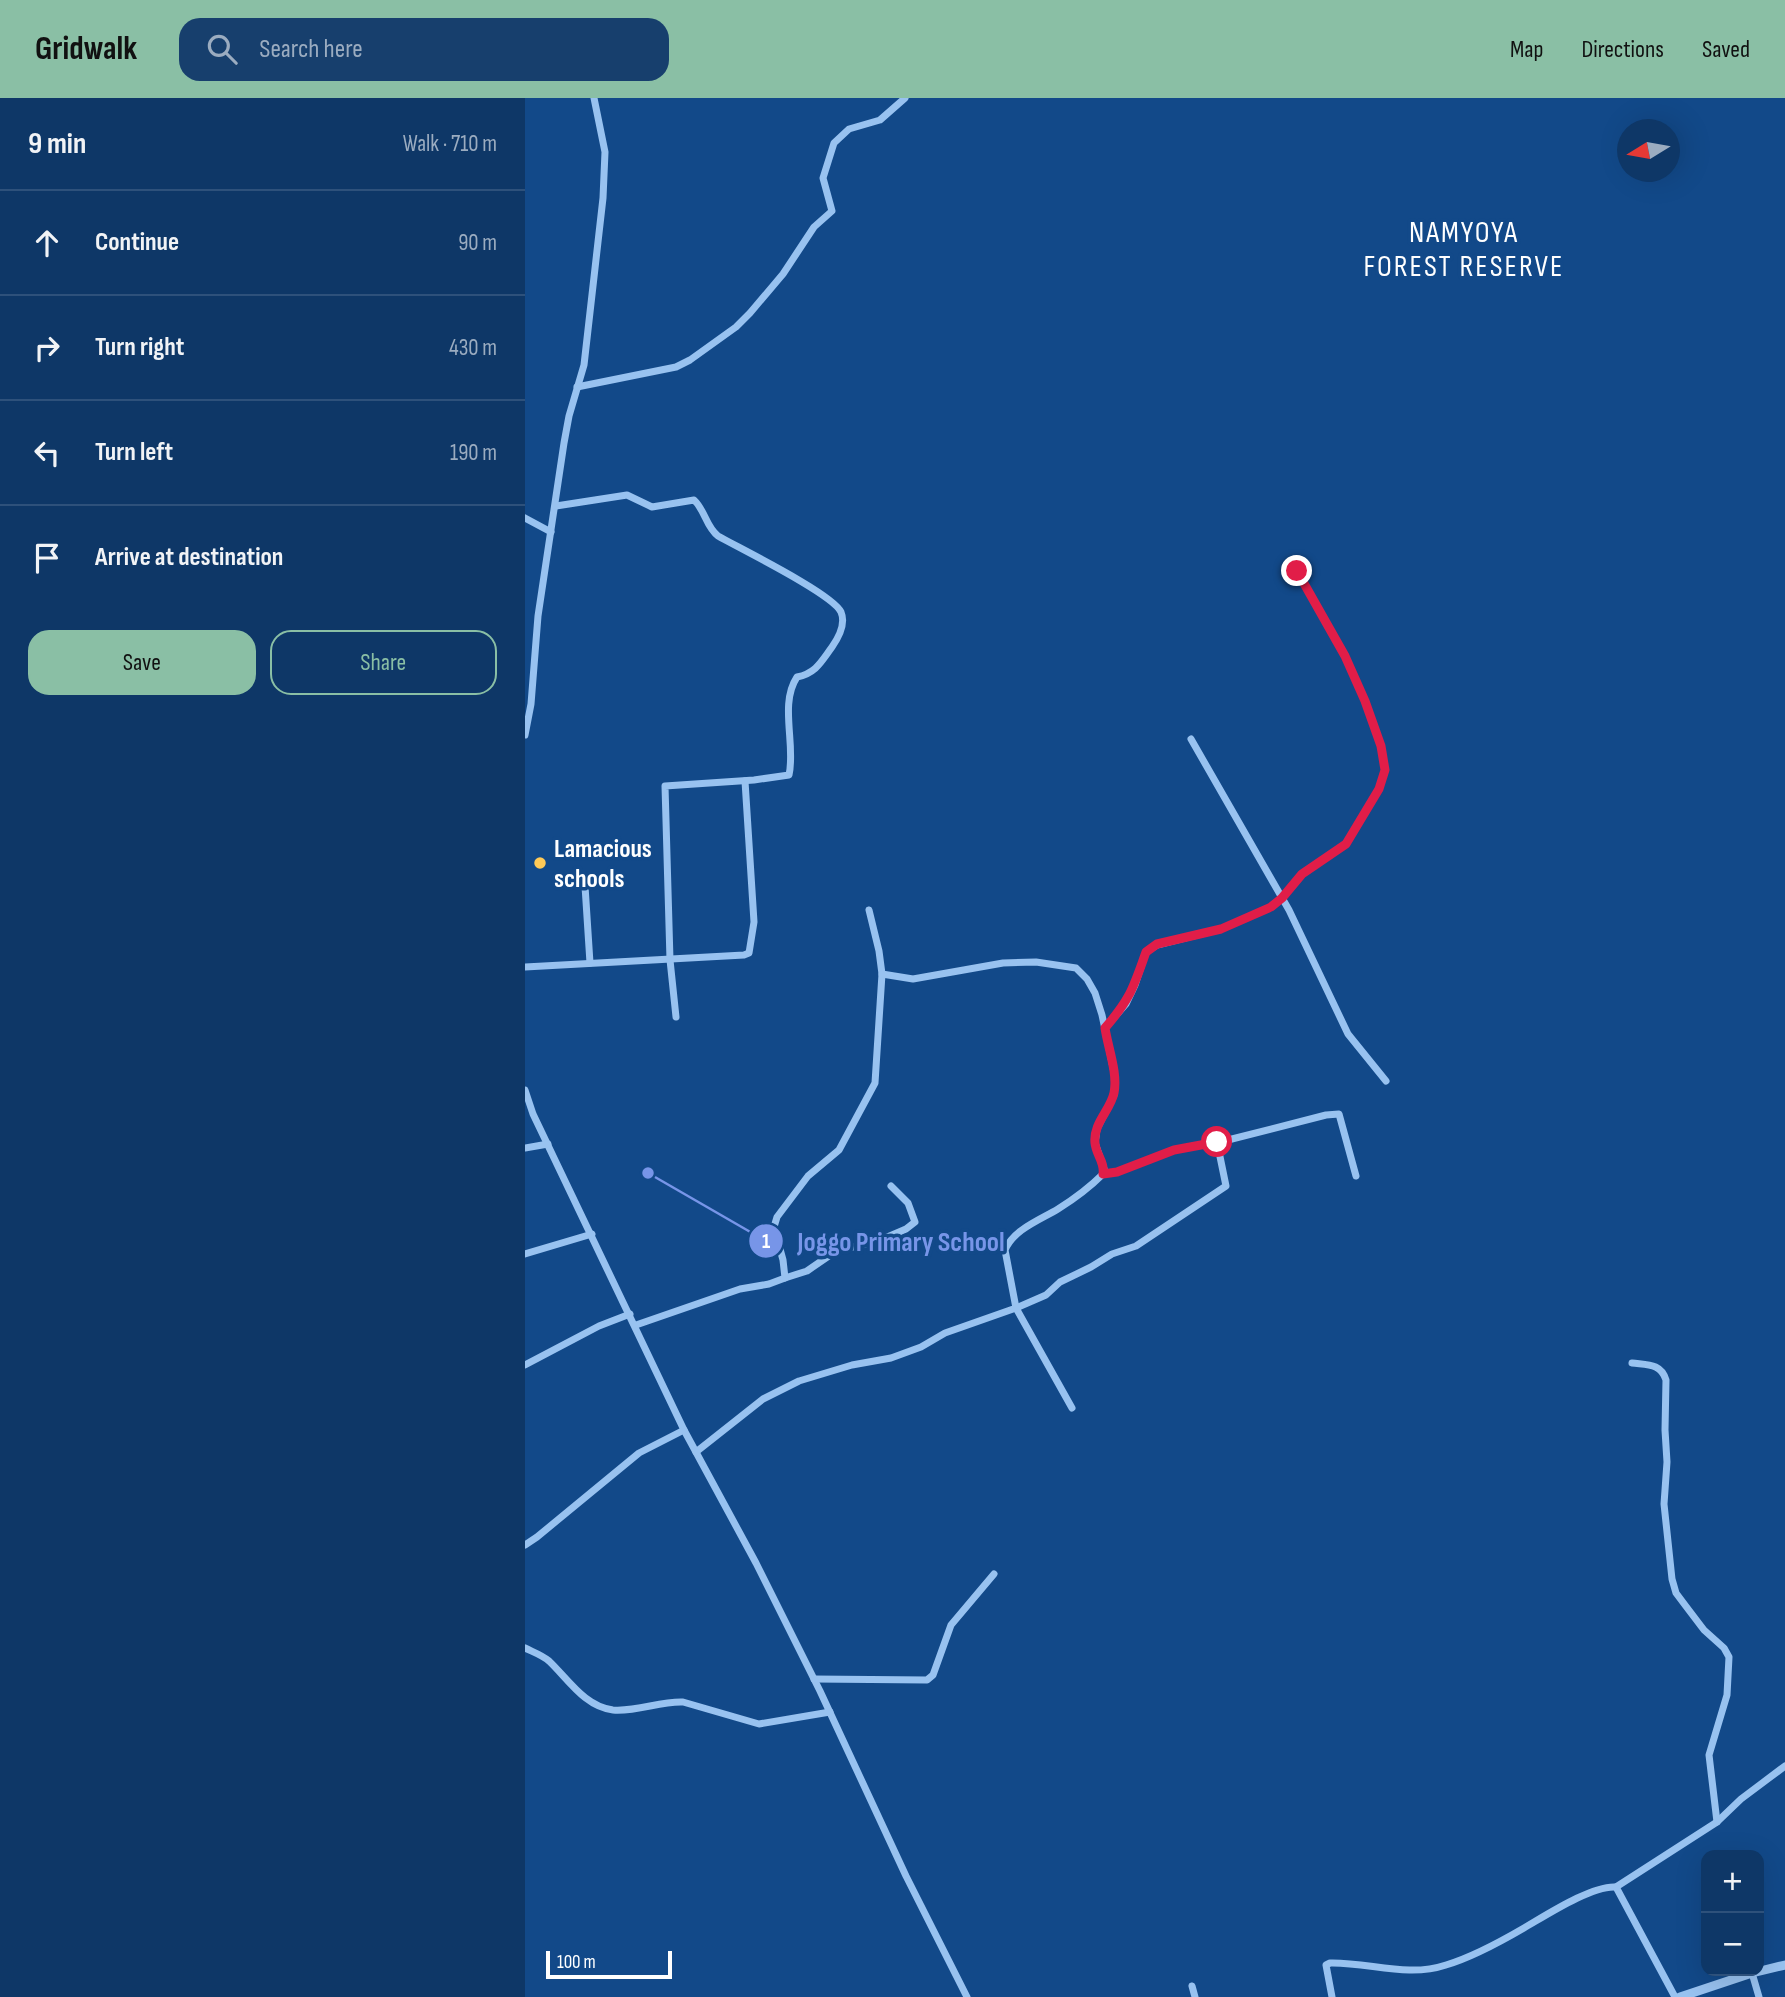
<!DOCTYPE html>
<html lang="en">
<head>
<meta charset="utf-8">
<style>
	body { margin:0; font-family:"Sofia Sans Condensed",sans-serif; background:#173f6d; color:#f1f3f6 }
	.controls { position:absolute; right:21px; bottom:21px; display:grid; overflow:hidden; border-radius:14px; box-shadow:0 7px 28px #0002 }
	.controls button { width:63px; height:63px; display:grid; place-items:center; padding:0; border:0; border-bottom:2px solid #2e517b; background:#0e3767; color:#f1f3f6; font:35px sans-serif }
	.compass { position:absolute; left:1092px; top:21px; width:63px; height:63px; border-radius:50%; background:#0e3767; box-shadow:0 7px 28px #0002; rotate:259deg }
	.scale { position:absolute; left:21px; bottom:18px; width:126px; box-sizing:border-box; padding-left:7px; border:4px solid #fff; border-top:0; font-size:19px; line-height:24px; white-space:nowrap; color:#fff; -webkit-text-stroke:5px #124989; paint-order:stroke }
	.stop { position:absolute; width:21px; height:21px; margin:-16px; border:5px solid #e11d48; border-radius:50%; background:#fff }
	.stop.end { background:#e11d48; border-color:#fff; box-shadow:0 2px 7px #0008 }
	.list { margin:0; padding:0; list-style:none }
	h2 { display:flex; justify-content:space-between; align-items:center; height:91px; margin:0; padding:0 28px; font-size:30px }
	h2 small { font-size:23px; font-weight:400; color:#9bacc0 }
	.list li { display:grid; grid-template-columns:46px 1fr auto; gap:21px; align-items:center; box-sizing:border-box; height:105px; padding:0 28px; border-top:2px solid #2e517b }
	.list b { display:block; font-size:26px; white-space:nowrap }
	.list em { font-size:23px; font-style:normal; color:#9bacc0 }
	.actions { display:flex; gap:14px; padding:21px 28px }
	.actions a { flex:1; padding:16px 0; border:2px solid #8abfa5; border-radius:21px; text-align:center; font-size:24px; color:#8abfa5 }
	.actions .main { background:#8abfa5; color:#111 }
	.icon { flex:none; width:38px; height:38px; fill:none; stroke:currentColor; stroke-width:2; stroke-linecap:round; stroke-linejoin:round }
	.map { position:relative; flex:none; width:1260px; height:1899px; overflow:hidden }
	header { display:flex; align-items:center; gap:42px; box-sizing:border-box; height:98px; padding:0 35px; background:#8abfa5; color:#111 }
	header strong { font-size:33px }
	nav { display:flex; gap:38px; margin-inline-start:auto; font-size:24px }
	.search { width:490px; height:63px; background:#173f6d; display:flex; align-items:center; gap:18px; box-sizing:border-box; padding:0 24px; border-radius:21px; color:#9bacc0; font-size:26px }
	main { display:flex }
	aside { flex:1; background:#0e3767 }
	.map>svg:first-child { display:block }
</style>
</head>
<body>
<header>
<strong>Gridwalk</strong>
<div class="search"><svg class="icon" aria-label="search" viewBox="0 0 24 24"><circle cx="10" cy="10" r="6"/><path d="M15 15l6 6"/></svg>Search here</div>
<nav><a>Map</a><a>Directions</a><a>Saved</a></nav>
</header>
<main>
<aside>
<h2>9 min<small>Walk · 710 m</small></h2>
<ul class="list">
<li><svg class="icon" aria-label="ahead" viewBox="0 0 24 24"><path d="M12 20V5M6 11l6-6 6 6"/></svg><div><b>Continue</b></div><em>90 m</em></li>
<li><svg class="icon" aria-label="right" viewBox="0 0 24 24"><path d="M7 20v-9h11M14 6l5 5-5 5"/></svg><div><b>Turn right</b></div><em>430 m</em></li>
<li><svg class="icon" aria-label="left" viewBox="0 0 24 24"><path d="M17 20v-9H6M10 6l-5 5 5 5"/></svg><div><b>Turn left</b></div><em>190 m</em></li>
<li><svg class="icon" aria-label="arrive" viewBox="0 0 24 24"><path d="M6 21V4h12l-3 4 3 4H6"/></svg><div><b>Arrive at destination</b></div></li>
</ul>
<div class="actions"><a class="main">Save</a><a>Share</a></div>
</aside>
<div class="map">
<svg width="1260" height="1899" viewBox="0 0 1260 1899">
	<rect width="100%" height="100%" fill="#124989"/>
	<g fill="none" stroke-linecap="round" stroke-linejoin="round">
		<g stroke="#98c2f0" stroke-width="7">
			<polyline points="52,289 151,269 165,262 211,229 225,215 258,176 289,129 307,113 298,80 309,45 324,31 355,22 380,0"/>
			<path d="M 31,408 L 102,397 L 127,409 L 169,402 C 180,412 181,429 193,438 C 214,450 308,496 316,514 C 321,526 314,539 307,549 C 296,564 291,575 272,579 C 254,606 271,647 264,677 L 229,682 L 140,688 L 145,862 L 151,919"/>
			<polyline points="0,420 26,434"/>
			<polyline points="0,637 6,606 13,518 39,345 44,318 59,267 78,100 80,54 69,0"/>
			<polyline points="666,641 764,812 823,936 861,983"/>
			<polyline points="60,788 65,865"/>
			<polyline points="0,869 219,857 224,855 229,824 220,683"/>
			<polyline points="580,930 601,906 610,887 621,854 632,847 696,831 746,809 757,800 777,776 821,746 854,691 860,672 856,648 840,603 820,558 772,473"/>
			<polyline points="0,992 8,1016 159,1332 231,1465 295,1593 381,1778 442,1899"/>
			<polyline points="0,1050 23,1046"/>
			<polyline points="578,1076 592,1074 649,1052 699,1043 801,1017 814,1016 831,1078"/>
			<polyline points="0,1156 67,1136"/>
			<polyline points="260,1180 282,1173 311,1153 353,1143 381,1131 390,1124 383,1105 366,1088"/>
			<polyline points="111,1227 215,1191 244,1186 260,1180 258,1162 249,1129 252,1119 283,1078 314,1052 350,985 357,876 354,853 344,812"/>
			<path d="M 1107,1265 C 1122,1267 1136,1265 1141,1282 L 1140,1332 L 1142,1364 L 1139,1406 L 1147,1481 L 1151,1495 L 1160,1507 L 1179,1532 L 1199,1550 L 1204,1559 L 1202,1597 L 1184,1657 L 1192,1724"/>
			<polyline points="0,1267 74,1228 105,1216"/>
			<polyline points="547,1310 491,1210 521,1197 535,1184 566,1169 587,1156 611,1148 701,1088 692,1044"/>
			<path d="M 171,1354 L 238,1301 L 274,1283 L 327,1267 L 366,1260 L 396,1249 L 420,1235 L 491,1210 L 480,1152 C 489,1131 515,1122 533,1111 C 549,1101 565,1089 578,1076 L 579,1071 L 570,1045 L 572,1031 L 589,997 L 590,979 L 577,917 L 570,895 L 562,881 L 551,870 L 511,864 L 478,865 L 388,881 L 357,876"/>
			<polyline points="0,1447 12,1439 114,1355 159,1332"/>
			<path d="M 0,1550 C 8,1554 17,1557 24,1563 C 43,1581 60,1609 88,1612 C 112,1614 135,1603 158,1604 L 234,1626 L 305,1614"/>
			<polyline points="289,1581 402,1582 408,1577 426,1527 469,1476"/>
			<polyline points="1227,1875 1234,1899"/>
			<polyline points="667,1888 670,1899"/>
			<path d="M 807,1899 L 801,1867 L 805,1865 C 844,1864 882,1880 921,1867 C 948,1859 975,1844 999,1830 C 1020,1818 1067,1787 1091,1789"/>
			<polyline points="1150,1899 1091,1789 1192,1724 1216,1701 1260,1668"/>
		</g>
		<polyline stroke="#98c2f0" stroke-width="9" points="1155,1899 1227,1875 1260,1867"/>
	</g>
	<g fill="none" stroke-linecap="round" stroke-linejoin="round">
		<path stroke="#e11d48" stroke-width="9" d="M 692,1044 L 649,1052 L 592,1074 L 578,1076 C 580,1064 571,1057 570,1045 C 568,1025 585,1013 589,995 C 593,975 583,950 580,930 C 606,900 608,890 621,854 L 632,846 L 696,831 L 746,809 L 757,800 L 777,776 L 821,746 L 854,691 L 860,672 L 856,648 L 840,603 L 820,558 L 772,473"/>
	</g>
	<circle fill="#ffca57" stroke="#124989" stroke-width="2.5" cx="15" cy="765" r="7"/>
	<g text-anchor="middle" stroke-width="7" stroke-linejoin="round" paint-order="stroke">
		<g font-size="26" font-weight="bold" fill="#fff" stroke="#124989" text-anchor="start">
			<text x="29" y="759">Lamacious<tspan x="29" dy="30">schools</tspan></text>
		</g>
		<g font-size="30" letter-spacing="2" fill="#fff" stroke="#124989">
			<text x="939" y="144">NAMYOYA<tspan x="939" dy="34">FOREST RESERVE</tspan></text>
		</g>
	</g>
	<path fill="none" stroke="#7795e8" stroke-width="2.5" d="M123 1075L241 1143"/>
	<g fill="#7795e8" stroke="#124989" stroke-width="2.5">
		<circle cx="123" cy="1075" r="7"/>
		<circle cx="241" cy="1143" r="18"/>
	</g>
	<g font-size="21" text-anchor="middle" font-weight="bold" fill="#fff">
		<text x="241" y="1150">1</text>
	</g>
	<g font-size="28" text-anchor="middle" font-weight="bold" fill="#7795e8" stroke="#124989" stroke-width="7" stroke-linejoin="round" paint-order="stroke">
		<text x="376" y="1153">Joggo Primary School</text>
	</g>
</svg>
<div class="controls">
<button>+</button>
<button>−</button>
</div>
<svg class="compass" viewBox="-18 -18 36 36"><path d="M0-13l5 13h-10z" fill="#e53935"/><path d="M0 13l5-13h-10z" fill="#9bacc0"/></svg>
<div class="scale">100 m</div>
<div class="stop" style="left:692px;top:1044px"></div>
<div class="stop end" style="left:772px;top:473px"></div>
</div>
</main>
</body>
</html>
